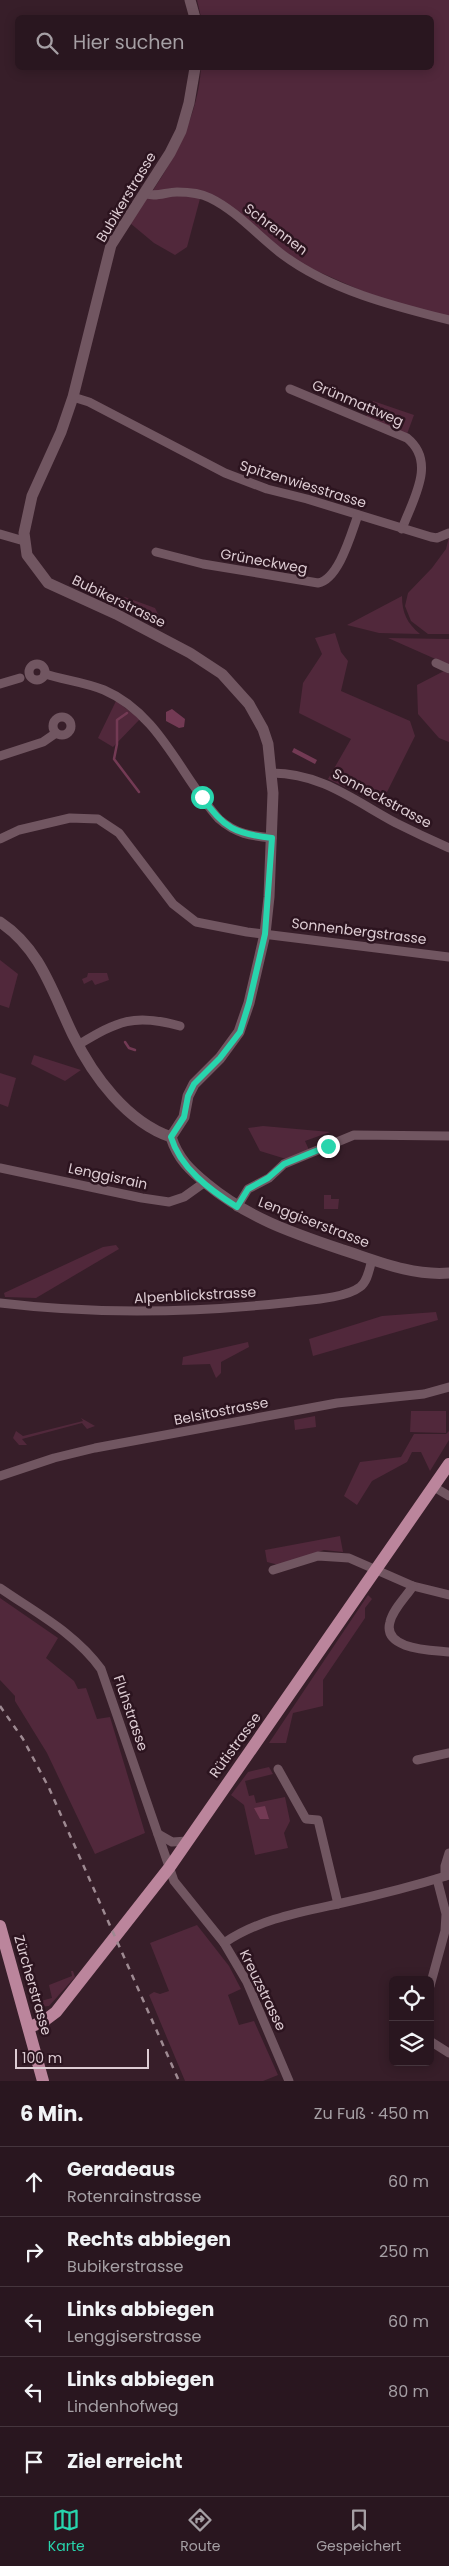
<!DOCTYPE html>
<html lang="de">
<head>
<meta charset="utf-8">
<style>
	body { margin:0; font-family:Poppins,sans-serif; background:#35232c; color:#f1f3f6 }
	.controls { position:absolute; right:15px; bottom:15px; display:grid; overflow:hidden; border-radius:8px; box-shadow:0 2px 12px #0003 }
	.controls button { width:45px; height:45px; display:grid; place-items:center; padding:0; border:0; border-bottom:1px solid #45353d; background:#29161f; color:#f1f3f6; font:25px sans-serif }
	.scale { position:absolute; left:15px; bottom:12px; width:134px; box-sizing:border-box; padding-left:5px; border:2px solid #ddccd3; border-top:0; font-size:14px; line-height:18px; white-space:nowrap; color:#ddccd3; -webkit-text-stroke:4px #2c141f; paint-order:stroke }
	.stop { position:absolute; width:15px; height:15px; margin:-11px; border:4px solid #28d5ad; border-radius:50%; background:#fff }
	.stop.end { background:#28d5ad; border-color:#fff; box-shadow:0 1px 5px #0008 }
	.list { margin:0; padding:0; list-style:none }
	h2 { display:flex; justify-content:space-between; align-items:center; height:65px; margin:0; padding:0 20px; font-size:21px }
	h2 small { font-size:16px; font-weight:400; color:#a59fa4 }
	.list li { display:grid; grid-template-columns:32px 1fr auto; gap:15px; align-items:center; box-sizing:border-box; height:70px; padding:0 20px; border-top:1px solid #45353d }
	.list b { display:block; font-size:19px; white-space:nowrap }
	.list p { margin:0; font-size:16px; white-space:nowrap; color:#a59fa4 }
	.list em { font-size:16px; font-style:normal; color:#a59fa4 }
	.icon { flex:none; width:28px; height:28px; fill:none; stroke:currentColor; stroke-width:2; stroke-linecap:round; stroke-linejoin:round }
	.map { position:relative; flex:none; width:449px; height:2081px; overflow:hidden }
	.search { position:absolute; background:#29161f; box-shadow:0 2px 12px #0003; left:15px; right:15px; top:15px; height:55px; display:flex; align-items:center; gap:12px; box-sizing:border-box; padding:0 18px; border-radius:8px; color:#a59fa4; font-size:19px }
	.sheet { height:415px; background:#29161f }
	nav { display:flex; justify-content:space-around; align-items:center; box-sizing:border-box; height:70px; border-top:1px solid #45353d; background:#29161f; font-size:14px; color:#a59fa4 }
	nav a { display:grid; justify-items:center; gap:2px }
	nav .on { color:#28d5ad }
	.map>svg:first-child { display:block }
</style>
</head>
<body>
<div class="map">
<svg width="449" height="2081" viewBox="0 0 449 2081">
	<rect width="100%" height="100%" fill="#371e29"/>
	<g fill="#51283b">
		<path d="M 197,0 L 449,0 L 449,317 L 378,298 L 301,264 L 212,196 L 152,192 C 177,154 198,114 201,68 L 432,68 L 432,18 L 201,17 Z"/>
		<polygon points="144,193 201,195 187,247 175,255 154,243 130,223"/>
		<polygon points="373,401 414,415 407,434 367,419 366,417"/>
		<polygon points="449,537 449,634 428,634 411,621 405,606 408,593 432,568 446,549"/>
		<path d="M 402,596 C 402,613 407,623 420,634 L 379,633 L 347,625 Z"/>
		<polygon points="125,597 155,608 165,628 116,604"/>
		<polygon points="335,633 341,652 348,661 341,691 410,721 415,736 381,804 328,779 351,739 299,713 303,683 322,654 315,638"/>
		<polygon points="388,638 449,639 449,665"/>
		<polygon points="444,671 449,674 449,742 439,738 418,714 417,685"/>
		<polygon points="116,701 140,719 113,747 98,738"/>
		<polygon points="0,960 18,974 9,1008 0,1005"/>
		<polygon points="88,973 107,973 109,980 95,985 92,980 84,984 82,979 87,977"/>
		<polygon points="34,1055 81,1070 65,1081 31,1064"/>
		<polygon points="0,1073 16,1078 8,1107 0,1104"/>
		<polygon points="263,1126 330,1132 305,1141 309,1150 286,1159 260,1151 248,1128"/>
		<polygon points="324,1195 331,1195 331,1199 339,1199 338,1209 324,1209"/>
		<polygon points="116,1245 119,1249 36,1298 5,1297 4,1293 103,1247"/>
		<polygon points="436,1312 438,1320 313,1356 309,1339 382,1316"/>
		<polygon points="248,1342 249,1347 221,1362 221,1373 216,1378 210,1364 182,1365 183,1357"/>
		<polygon points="411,1411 446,1411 446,1433 410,1432"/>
		<polygon points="315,1416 316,1427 295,1430 294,1420"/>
		<polygon points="81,1418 95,1426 87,1429 82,1423 22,1439 27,1445 19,1445 13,1438 16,1431 23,1436 83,1421"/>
		<polygon points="449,1431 449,1440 430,1471 421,1452 412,1452 407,1462 372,1481 357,1505 344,1496 360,1462 401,1457 414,1434 446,1434"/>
		<polygon points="340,1536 343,1552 324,1550 279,1565 267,1562 265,1550"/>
		<polygon points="368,1595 372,1599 365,1608 365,1618 323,1680 323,1706 293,1713 286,1743 269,1743"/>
		<polygon points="0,1598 58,1638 46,1658 74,1681 78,1689 86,1688 97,1719 110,1717 145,1833 95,1854 47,1753 15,1701 15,1696 0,1680"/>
		<polygon points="269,1767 273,1774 245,1781 249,1796 254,1795 256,1803 285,1797 290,1821 284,1833 288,1848 255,1855 244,1805 231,1795 248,1772"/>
		<polygon points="197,1925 229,1966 241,1989 228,1995 239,2025 254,2021 278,2075 263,2081 185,2081 149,1995 154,1992 160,1994 169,1991 150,1943"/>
		<polygon points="71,1971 73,1971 75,1977 49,2006 40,2007 32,2001 28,1988 32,1986 37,2002 52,1998 49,1985 72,1976"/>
	</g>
	<g fill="#733a54">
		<polygon points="172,709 185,719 184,727 179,728 166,721 166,712"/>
		<polygon points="294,748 317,760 315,764 292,752"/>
		<polygon points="265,1806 269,1819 260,1819 254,1808"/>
	</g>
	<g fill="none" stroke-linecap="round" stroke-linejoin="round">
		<g stroke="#733a54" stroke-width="2.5">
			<polyline points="127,713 117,720 117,744 114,759 139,792"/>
			<polyline points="125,1042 129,1048 135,1050"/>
		</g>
		<g stroke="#715661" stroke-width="9">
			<path d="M 144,193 C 154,198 166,192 177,192 C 188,192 200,193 210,198 C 237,211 259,237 283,255 C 330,290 393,306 449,320"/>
			<path d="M 290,389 L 407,438 C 437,462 413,499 402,529"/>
			<polyline points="73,397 89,402 225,473 267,489 307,499 431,537 437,538 449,533"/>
			<polyline points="0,534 24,541"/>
			<path d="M 156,552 L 203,564 L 318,583 C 339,579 351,534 358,515"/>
			<polyline points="436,663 449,669"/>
			<circle cx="37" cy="672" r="8"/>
			<path d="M 45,674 C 64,680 85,682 104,690 C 160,714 181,777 219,819 C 236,834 251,836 272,838"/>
			<polyline points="0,684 20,678"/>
			<circle cx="62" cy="726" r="9"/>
			<polyline points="0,756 43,742 56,733"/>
			<path d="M 272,773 C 321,773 355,801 396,823 C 414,832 431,840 449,848"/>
			<polyline points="0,839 19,830 70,818 98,819 119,833 173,904 196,922 247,932 449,957"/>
			<path d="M 78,1045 C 118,1021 134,1013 180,1026"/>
			<polyline points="0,1168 142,1198 169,1202 184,1197 205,1182"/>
			<polyline points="237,1207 248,1189 269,1178 284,1164 354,1135 449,1136"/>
			<path d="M 0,1303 C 99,1315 194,1313 293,1302 C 310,1300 346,1298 360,1287 C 368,1281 369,1269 372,1260"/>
			<polyline points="0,1476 54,1458 95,1448 337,1403 424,1394 449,1387"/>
			<polyline points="434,1487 449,1496"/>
			<polyline points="273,1570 318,1556 349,1558 413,1586 449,1595"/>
			<path d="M 413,1586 C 406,1597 393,1609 390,1622 C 382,1650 432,1650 449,1652"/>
			<path d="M 0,1588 C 36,1613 75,1633 101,1669 L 174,1881 L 224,1943 L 247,1982 L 289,2081"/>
			<polyline points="417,1760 449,1753"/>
			<polyline points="278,1769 306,1819 318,1820 338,1904"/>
			<polyline points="158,1834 172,1842 188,1841"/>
			<polyline points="445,1876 445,1866 449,1853"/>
			<path d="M 224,1943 C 259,1919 301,1912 342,1903 C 378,1895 414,1886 449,1875"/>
			<polyline points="430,1986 445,1931 446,1914 437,1879"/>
			<polyline points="430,2041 449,2053"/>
		</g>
		<g stroke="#715661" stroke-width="11">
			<polyline points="190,0 195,18"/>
			<path d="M 0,922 C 41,949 53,994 73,1035 C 93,1076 127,1122 171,1137"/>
			<polyline points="171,1137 184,1117 188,1096 194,1084 220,1058 239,1032 249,1003 265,934 269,897 273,793 268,744 263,729 249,704 222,674 190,653 116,614 48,583 27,555 24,533 32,496 61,432 73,397 111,245 170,153 181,131 189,103 195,68"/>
			<path d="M 171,1137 C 178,1159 190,1170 207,1184 C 248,1218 293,1233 343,1250 C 377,1261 412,1276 449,1273"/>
		</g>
		<g stroke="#bb859c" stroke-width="12">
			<polyline points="0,1926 43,2081"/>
			<polyline points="30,2027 44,2021 56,2012 169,1868 449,1464"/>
		</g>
		<polyline stroke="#9e8a92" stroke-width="2.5" stroke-dasharray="6 6" stroke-linecap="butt" points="0,1706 23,1739 49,1788 179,2081"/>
	</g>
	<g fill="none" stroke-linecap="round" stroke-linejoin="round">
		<path stroke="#28d5ad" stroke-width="6" d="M 202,797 C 223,828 236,834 272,838 L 265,934 L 249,1003 L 240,1032 L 220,1058 L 194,1084 L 188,1096 L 184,1117 L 171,1137 C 180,1168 210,1190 237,1207 L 248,1189 L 268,1178 L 284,1164 L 328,1146"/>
	</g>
	<g text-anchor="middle" stroke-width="5" stroke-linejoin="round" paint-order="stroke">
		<g font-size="14" fill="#ddccd3" stroke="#2c141f">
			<text transform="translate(126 197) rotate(-59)" y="5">Bubikerstrasse</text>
			<text transform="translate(276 229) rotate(37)" y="5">Schrennen</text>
			<text transform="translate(358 403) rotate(23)" y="5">Grünmattweg</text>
			<text transform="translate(303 484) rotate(17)" y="5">Spitzenwiesstrasse</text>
			<text transform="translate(264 561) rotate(10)" y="5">Grüneckweg</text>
			<text transform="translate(119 601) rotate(26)" y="5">Bubikerstrasse</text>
			<text transform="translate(382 798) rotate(28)" y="5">Sonneckstrasse</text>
			<text transform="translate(359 931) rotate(7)" y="5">Sonnenbergstrasse</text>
			<text transform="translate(108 1176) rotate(12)" y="5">Lenggisrain</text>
			<text transform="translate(314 1222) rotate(21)" y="5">Lenggiserstrasse</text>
			<text transform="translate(195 1295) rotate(-3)" y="5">Alpenblickstrasse</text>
			<text transform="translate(221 1411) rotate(-11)" y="5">Belsitostrasse</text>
			<text transform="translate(131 1713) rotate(71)" y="5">Fluhstrasse</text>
			<text transform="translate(235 1745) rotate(-54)" y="5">Rütistrasse</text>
			<text transform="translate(33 1985) rotate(74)" y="5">Zürcherstrasse</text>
			<text transform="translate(263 1990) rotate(64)" y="5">Kreuzstrasse</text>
		</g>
	</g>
</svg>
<div class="controls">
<button><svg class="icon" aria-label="locate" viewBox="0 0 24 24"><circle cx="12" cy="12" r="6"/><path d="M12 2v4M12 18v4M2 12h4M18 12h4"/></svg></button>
<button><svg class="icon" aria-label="layers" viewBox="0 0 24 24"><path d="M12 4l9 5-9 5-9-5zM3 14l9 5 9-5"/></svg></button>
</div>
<div class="scale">100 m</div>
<div class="stop" style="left:202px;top:797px"></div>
<div class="stop end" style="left:328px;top:1146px"></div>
<div class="search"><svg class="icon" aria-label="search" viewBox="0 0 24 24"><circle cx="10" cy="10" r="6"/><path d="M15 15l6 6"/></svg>Hier suchen</div>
</div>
<section class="sheet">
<h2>6 Min.<small>Zu Fuß · 450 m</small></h2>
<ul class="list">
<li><svg class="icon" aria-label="ahead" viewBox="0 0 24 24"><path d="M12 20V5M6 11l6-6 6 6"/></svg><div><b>Geradeaus</b><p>Rotenrainstrasse</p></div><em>60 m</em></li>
<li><svg class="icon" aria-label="right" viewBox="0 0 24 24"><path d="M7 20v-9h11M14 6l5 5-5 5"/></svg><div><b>Rechts abbiegen</b><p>Bubikerstrasse</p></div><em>250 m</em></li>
<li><svg class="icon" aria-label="left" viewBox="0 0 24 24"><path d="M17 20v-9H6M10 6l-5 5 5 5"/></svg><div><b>Links abbiegen</b><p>Lenggiserstrasse</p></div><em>60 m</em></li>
<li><svg class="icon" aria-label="left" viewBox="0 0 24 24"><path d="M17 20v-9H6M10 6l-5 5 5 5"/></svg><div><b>Links abbiegen</b><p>Lindenhofweg</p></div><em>80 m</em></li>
<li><svg class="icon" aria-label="arrive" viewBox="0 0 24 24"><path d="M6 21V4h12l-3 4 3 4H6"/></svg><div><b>Ziel erreicht</b></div></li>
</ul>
</section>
<nav>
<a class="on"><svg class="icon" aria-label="map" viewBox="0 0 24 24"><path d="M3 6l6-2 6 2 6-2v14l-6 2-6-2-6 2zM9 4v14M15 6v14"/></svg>Karte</a>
<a><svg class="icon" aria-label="directions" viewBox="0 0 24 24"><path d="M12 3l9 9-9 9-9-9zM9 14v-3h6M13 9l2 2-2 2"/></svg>Route</a>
<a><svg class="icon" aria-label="saved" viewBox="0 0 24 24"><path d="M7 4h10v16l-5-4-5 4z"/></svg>Gespeichert</a>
</nav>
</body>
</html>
